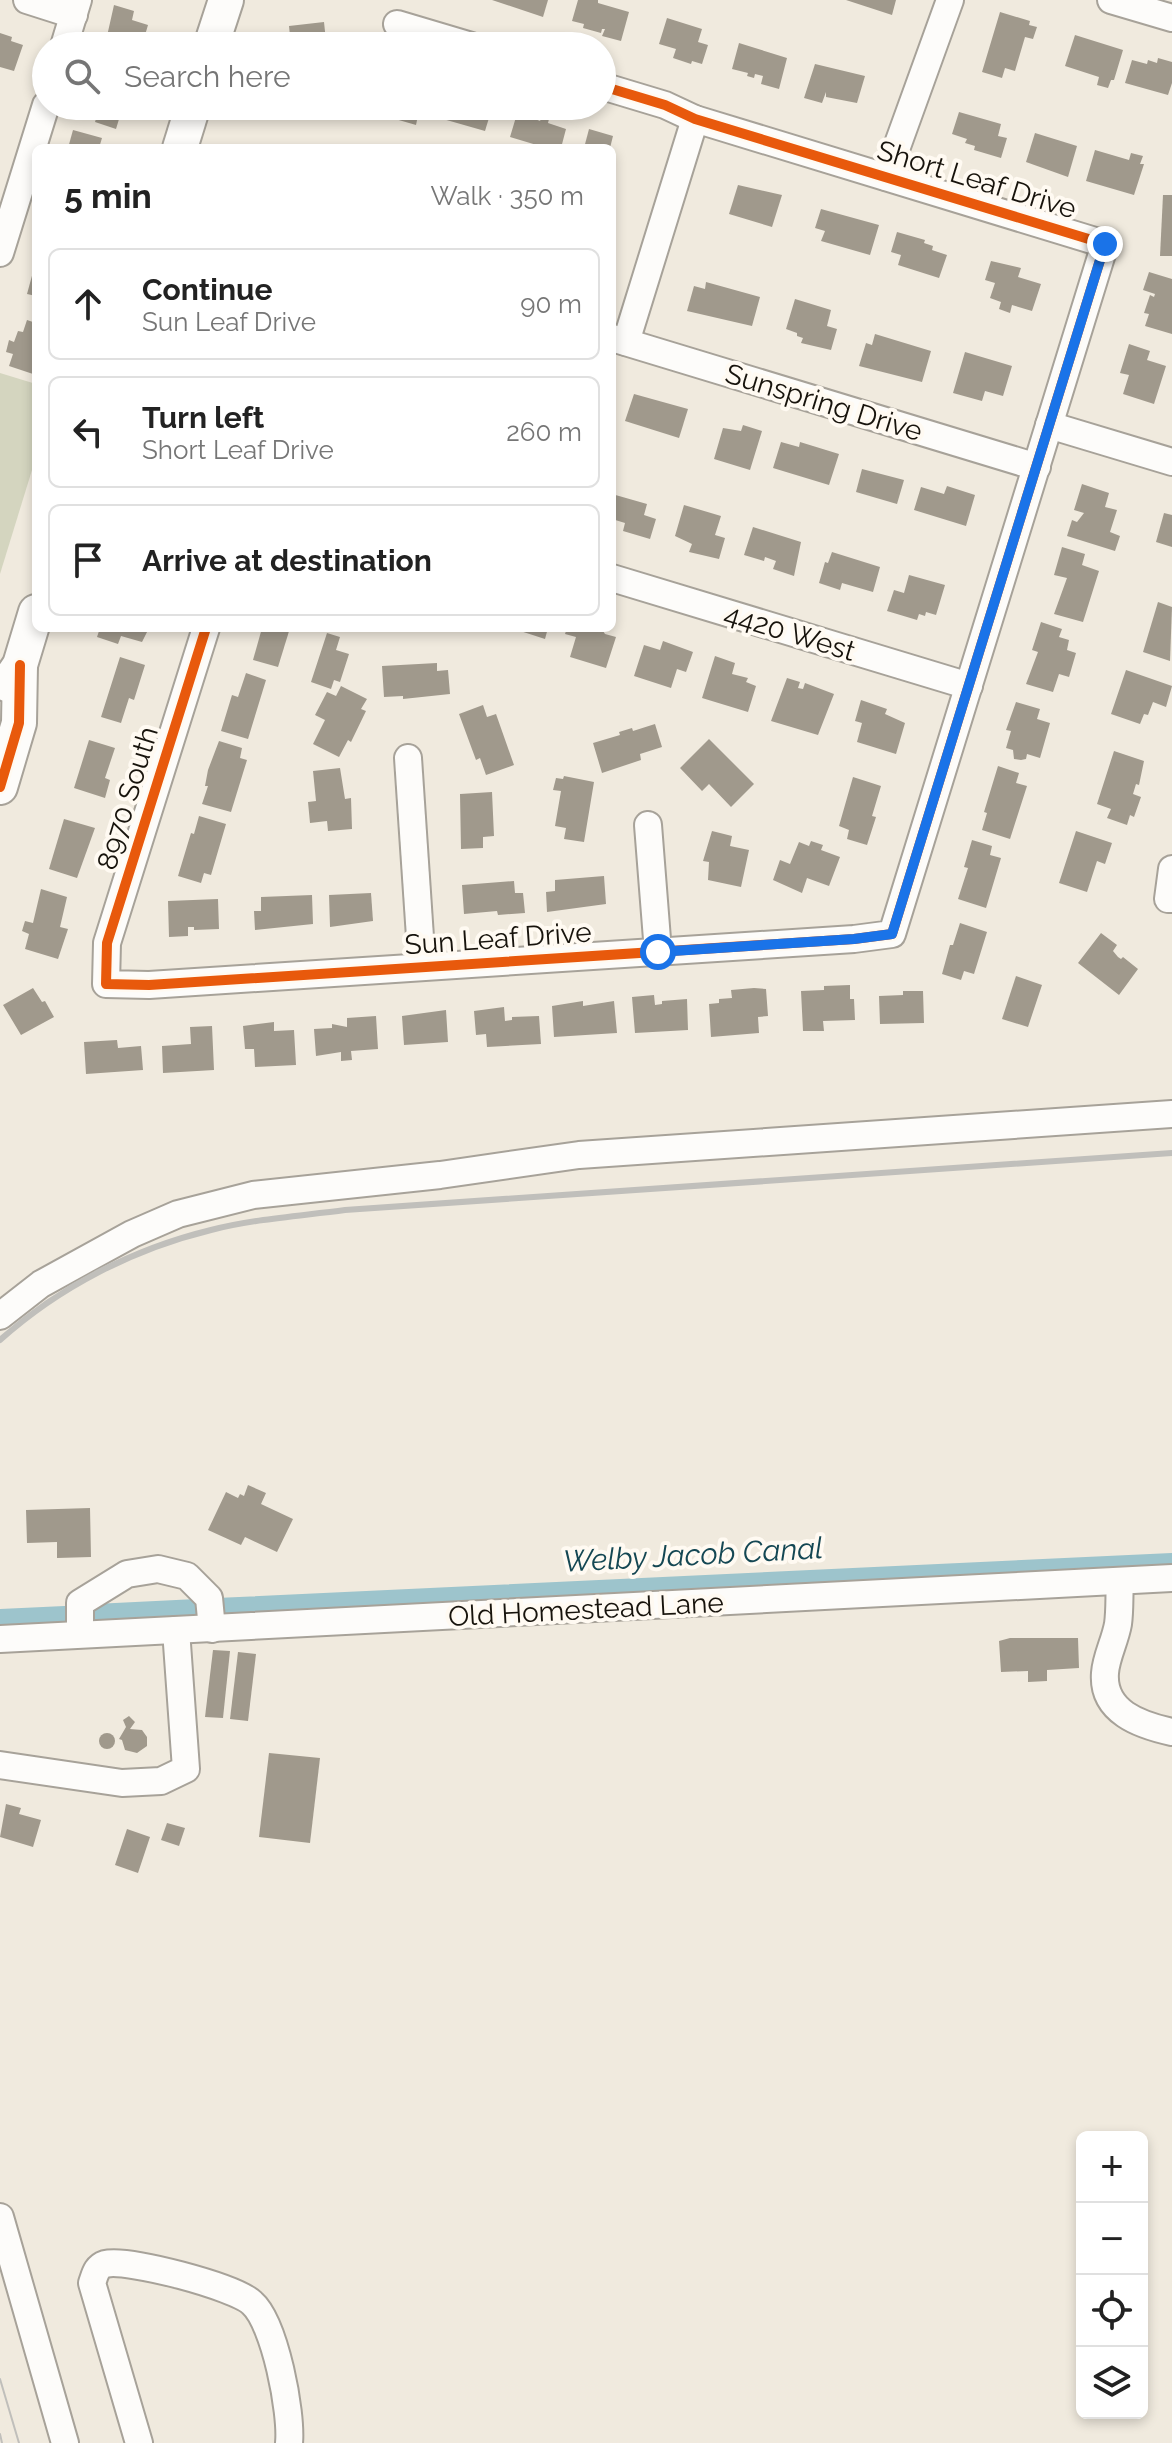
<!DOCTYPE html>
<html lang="en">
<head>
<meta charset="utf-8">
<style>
	body { margin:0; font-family:Raleway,sans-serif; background:#f2f2f2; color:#222 }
	.controls { position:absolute; right:24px; bottom:24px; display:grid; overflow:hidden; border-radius:12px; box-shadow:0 4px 12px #0003 }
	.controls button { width:72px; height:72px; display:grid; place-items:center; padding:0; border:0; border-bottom:2px solid #e0e0e0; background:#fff; color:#222; font:40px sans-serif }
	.stop { position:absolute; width:24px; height:24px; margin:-18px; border:6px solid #1a73e8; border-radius:50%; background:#fff }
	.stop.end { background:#1a73e8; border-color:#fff; box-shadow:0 2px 8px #0008 }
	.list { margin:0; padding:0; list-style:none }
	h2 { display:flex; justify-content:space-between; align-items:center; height:104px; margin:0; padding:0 32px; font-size:34px }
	h2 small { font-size:26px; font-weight:400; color:#767676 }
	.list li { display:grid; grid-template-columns:52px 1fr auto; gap:24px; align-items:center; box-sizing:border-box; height:112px; margin:0 16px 16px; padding:0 16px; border:2px solid #e0e0e0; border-radius:12px }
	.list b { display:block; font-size:30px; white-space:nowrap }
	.list p { margin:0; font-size:26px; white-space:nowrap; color:#767676 }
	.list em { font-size:26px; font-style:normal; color:#767676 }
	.icon { flex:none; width:44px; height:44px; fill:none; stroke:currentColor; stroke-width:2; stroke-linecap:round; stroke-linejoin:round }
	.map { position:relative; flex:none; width:1172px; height:2443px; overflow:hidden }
	.search { position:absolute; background:#fff; box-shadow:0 4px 12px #0003; left:32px; top:32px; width:584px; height:88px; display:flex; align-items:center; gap:20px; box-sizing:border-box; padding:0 28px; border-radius:44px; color:#767676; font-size:30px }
	.panel { position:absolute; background:#fff; box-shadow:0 4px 12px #0003; left:32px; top:144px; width:584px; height:488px; border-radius:12px }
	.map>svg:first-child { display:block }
</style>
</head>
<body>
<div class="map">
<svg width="1172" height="2443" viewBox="0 0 1172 2443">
	<rect width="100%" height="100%" fill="#f0eade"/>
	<polygon fill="#d4d5bf" points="0,373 36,384 36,457 0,574"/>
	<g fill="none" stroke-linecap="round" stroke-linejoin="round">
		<g stroke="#9dc4cc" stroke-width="20">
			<polyline points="217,1608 1172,1563"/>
			<polyline points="95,1614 197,1609"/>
			<polyline points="0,1619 65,1616"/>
		</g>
	</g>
	<g fill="#a0998c">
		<polygon points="492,0 548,0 543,17"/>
		<polygon points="578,0 598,0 598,3 629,12 621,41 602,36 605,29 602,29 601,33 583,28 584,24 572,21"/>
		<polygon points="846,0 896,0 892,15"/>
		<polygon points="114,5 134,11 132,20 148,25 143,42 136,40 135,46 105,45"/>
		<polygon points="1000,12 1030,21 1029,25 1037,27 1033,39 1025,37 1015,71 1005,68 1002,78 982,72"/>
		<polygon points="667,18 702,29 698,42 708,45 702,64 692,61 691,64 673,58 676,49 659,44"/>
		<polygon points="324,22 326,41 320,41 320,46 291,46 289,26"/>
		<polygon points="0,33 12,37 11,41 23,45 14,71 0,67"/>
		<polygon points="1075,35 1123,50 1114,80 1111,80 1108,88 1097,85 1099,77 1065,66"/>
		<polygon points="739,43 787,58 779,89 761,84 763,76 755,74 754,78 747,76 748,73 732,69"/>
		<polygon points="1158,58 1172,62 1172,83 1168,95 1125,83 1132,60 1147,64 1148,60 1157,63"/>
		<polygon points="815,64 865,76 857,103 826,97 826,92 822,103 804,98"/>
		<polygon points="96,106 123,106 116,129 95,122 98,112 102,113 103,109"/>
		<polygon points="365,106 420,106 416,125 364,110"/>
		<polygon points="440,106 486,106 492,108 485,131 436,117"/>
		<polygon points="519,107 537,113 535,119 540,121 542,117 549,119 548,123 566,129 561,148 539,148 540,146 510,137"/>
		<polygon points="959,112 1001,124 998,136 1007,138 1001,158 974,150 975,146 965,143 967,139 952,134"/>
		<polygon points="589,129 613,136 610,148 584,148"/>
		<polygon points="73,130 102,138 99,148 68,148"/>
		<polygon points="1035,133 1077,146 1068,177 1026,162"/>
		<polygon points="1095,150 1129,160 1131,153 1143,156 1140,164 1144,164 1134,195 1086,181"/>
		<polygon points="738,185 782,195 772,227 729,214"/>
		<polygon points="1163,195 1172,195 1172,256 1160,256"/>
		<polygon points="821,209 879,225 870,255 821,241 825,231 815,228"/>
		<polygon points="897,232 925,240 924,243 933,246 932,250 947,255 939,278 898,265 901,255 891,252"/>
		<polygon points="36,261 36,296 27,294"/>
		<polygon points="991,261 1021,268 1018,277 1041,284 1032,311 1012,305 1010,313 999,309 1001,302 990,298 995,283 985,280"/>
		<polygon points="1149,272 1172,279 1172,334 1145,326 1149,314 1144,313 1150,295 1154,297 1155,294 1143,290"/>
		<polygon points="706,282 760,297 752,326 687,311 694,286 705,289"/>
		<polygon points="795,299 831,310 827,326 837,329 831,350 801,343 803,338 797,336 797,333 786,329"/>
		<polygon points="27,320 36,323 36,375 9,366 13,354 6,352 9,340 14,342 18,331 23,332"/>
		<polygon points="875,334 931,351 922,382 859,366 866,343 872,345"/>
		<polygon points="1129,344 1150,351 1147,360 1166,366 1154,404 1123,394 1129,375 1120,373"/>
		<polygon points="965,352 1012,366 1003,396 985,391 982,401 953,393"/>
		<polygon points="634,394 688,409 679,438 625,421"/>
		<polygon points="743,425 762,431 750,470 714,459 723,428 741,431"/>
		<polygon points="781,442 799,447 800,442 839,454 829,485 773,468"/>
		<polygon points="862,469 904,480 897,504 856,492"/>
		<polygon points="1082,484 1109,493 1105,507 1117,510 1110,532 1120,536 1115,551 1067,536 1072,520 1077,522 1084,513 1074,510"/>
		<polygon points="947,486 975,495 966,526 914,510 921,487 944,494"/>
		<polygon points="612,494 647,504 644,515 656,519 650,539 623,531 625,523 612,519"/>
		<polygon points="684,505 721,516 715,535 725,538 719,559 689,552 692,544 675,536"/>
		<polygon points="1164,513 1172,515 1172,547 1156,542"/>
		<polygon points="753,527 801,542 794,576 773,569 776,561 765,557 764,561 744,555"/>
		<polygon points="1062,547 1085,554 1082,565 1099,571 1083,622 1054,614 1067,578 1054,575"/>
		<polygon points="832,552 880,567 873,592 842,583 840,590 819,583 825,562 828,563"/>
		<polygon points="909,575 945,585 936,615 926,612 925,616 919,614 917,620 887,611 894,590 904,593"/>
		<polygon points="1158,602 1172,607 1170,661 1143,652"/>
		<polygon points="1041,622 1062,629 1059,637 1069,640 1067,650 1076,653 1069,677 1059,674 1053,692 1026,684 1038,652 1032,650"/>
		<polygon points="100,628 149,628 142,642 121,636 118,644 97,637"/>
		<polygon points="262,628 290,628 278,667 253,660"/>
		<polygon points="511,628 548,628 545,639"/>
		<polygon points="567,628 601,628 605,634 616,637 606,668 570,657 576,637 565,634"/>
		<polygon points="327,633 340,637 336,650 349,654 340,682 334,680 331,689 311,682"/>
		<polygon points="663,641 693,652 686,672 677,669 671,688 634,676 644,645 660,650"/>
		<polygon points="715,656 735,663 732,674 748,678 746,682 756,686 748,712 702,698"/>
		<polygon points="120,657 145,665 134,700 129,698 121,723 101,717"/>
		<polygon points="437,663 437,671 448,670 450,694 403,699 403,696 384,697 382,666"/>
		<polygon points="1126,670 1172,686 1166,707 1153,702 1148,715 1144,714 1140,724 1111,714"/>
		<polygon points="246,673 266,680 248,739 221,731 232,695 238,697"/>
		<polygon points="787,678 800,682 798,688 803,689 805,683 834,694 818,735 771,721"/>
		<polygon points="341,686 367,699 361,709 366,711 351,742 348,740 339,757 313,744 325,720 315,715 327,692 336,696"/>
		<polygon points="861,700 887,709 885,714 905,723 896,754 857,742 862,723 855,721"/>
		<polygon points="1016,702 1040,709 1037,719 1050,723 1040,758 1027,754 1026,759 1021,760 1014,759 1013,750 1006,748 1011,731 1006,730"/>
		<polygon points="483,705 487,717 496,714 514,765 486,775 480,758 476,760 459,714"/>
		<polygon points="655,724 662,747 640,754 641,760 602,773 593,743 620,735 619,732 632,728 633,731"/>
		<polygon points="709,739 754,784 731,807 709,784 702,791 680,768"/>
		<polygon points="89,740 115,748 105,778 110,780 105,798 74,788"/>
		<polygon points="219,741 242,748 240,758 247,760 231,812 202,804 208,786 205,786 208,770"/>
		<polygon points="1114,751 1144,761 1139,785 1136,784 1133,794 1141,797 1134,817 1130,815 1127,825 1107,818 1111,809 1097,804"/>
		<polygon points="998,766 1019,773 1016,783 1027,786 1010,839 982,830 987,813 984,812"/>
		<polygon points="340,768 345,799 351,798 352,829 328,831 327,821 310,823 308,802 316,801 313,771"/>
		<polygon points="564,776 594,782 584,842 564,839 566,828 555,826 561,791 553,790 556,778 563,779"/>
		<polygon points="853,777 881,786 872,816 876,817 867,845 847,839 849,830 839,826"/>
		<polygon points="492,792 494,836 483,837 483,848 461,849 460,794"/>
		<polygon points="199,816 226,824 211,875 204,873 201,883 178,876 191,833 194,834"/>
		<polygon points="64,819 95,828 77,878 49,869"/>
		<polygon points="712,831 732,836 730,846 749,850 741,887 708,880 709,862 703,861"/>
		<polygon points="1076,831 1112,843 1105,864 1097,861 1087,892 1059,883"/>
		<polygon points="972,840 992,846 990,855 1001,858 986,908 958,899 968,868 964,867"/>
		<polygon points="811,841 823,845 821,850 840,857 829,886 807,878 802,893 773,880 780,860 790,864 799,842 809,846"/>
		<polygon points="604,876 606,904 547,912 546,892 555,891 555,880"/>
		<polygon points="514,881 515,893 523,893 525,913 498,915 497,911 464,914 462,885"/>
		<polygon points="41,889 67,897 60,927 68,929 58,959 25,949 29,934 22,931 25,921 33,923"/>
		<polygon points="371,893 373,921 330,927 329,895"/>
		<polygon points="312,895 313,924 255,930 254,911 261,911 261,897"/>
		<polygon points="218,899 219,929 194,930 194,927 188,927 188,936 169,937 168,901"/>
		<polygon points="960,923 987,932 974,974 964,971 961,980 942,974 950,945 953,945"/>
		<polygon points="1101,933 1117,945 1113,951 1118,957 1121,959 1123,957 1138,969 1119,995 1078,963"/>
		<polygon points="1016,976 1042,985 1028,1027 1002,1019"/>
		<polygon points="850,985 850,999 854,999 855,1020 823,1021 824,1031 803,1031 801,991 824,990 824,986"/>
		<polygon points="33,988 42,1002 45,1001 54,1017 21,1035 3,1005"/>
		<polygon points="754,988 766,989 768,1016 758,1017 759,1033 711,1037 709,1004 719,1003 719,999 732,998 731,990"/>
		<polygon points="903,991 923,991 924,1023 880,1024 879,996 903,995"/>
		<polygon points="654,995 655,1005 662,1004 662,1001 687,999 688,1030 635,1033 632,997"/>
		<polygon points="583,1001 583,1006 614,1001 617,1033 554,1037 552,1006"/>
		<polygon points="504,1007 505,1021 512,1020 512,1017 539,1016 541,1044 487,1047 486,1034 476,1035 474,1011"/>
		<polygon points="446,1010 448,1042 404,1045 402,1016"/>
		<polygon points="376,1016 378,1049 351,1051 352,1060 341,1061 341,1052 316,1056 314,1029 332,1028 332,1024 347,1027 347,1018"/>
		<polygon points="274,1022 274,1031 294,1030 296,1065 255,1067 254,1049 245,1049 243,1026"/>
		<polygon points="212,1026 214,1070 163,1073 162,1046 191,1044 190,1027"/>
		<polygon points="117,1040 118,1048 141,1046 143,1070 86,1074 84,1042"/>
		<polygon points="248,1485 266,1493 261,1504 293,1519 277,1552 245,1537 241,1545 208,1530 226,1492 238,1498 240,1494 244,1496"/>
		<polygon points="90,1508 91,1557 57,1558 57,1542 27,1543 26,1510"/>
		<polygon points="1010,1638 1078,1638 1079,1668 1047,1670 1047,1681 1028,1682 1028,1671 1001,1672 999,1641"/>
		<polygon points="213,1650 230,1651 223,1718 205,1717"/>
		<polygon points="238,1652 256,1654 248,1721 230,1719"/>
		<polygon points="129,1716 135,1722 130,1729 142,1730 147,1737 147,1746 137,1753 125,1750 122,1740 119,1739 126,1727 123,1720"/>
		<circle cx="107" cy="1741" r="8"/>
		<polygon points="269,1753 320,1758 310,1843 259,1837"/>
		<polygon points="6,1804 21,1808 19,1814 41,1820 33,1847 0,1837"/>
		<polygon points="167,1823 185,1828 179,1846 161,1840"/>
		<polygon points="127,1829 150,1837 138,1873 115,1865"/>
	</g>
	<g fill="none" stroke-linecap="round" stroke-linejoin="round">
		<g stroke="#a7a299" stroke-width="30">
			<g id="minor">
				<polyline points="27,0 74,15"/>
				<polyline points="1111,0 1172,18"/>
				<polyline points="397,24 471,46"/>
				<polyline points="64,46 78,0"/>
				<polyline points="886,177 950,0"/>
				<polyline points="0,253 46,105"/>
				<polyline points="612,338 1037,467"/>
				<polyline points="626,342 695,119"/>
				<polyline points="1049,425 1172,462"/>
				<polyline points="612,578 969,686"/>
				<polyline points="206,628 107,943 106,984 149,985 854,939 892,934 1105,244 695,119 665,105 602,86"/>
				<polyline points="408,758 422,967"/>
				<polyline points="648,825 658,952"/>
				<polyline points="1172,869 1168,899 1172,899"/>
				<polyline points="0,1316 41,1284 132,1234 178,1214 253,1195 440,1175 579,1155 1172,1114"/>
				<path d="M 1120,1581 C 1119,1595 1120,1610 1118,1624 C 1115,1641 1106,1657 1105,1673 C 1102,1712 1140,1725 1172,1732"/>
				<polyline points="80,1633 80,1603 127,1574 158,1569 187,1576 209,1598 212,1629"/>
				<polyline points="0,1639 1172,1578"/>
				<polyline points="0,1765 122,1783 161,1781 186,1769 176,1630"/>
				<polyline points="0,2217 65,2443"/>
				<path d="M 139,2443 L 92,2283 C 95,2275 96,2267 105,2264 C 127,2258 236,2287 252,2303 C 275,2323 292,2413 289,2443"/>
			</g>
		</g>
		<g stroke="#a7a299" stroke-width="38">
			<g id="major">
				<polyline points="211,46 226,0"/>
				<polyline points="180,148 193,106"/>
				<polyline points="7,684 20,665 36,612"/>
				<polyline points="0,787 19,723 20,665"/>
			</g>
		</g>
		<use href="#minor" stroke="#fdfcfa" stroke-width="26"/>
		<use href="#major" stroke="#fdfcfa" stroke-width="34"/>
		<g stroke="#c0bfbb" stroke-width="2">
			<polyline points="0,2379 19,2443"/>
			<polyline points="0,2434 2,2443"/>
		</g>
		<path stroke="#c0bfbb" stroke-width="6" d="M 0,1340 C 59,1287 133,1249 211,1230 C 254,1219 300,1216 345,1210 L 1172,1153"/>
		<g stroke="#fffaf2" stroke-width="15">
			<g id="cycleway">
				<polyline points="206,628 107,943 106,984 149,985 854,939 892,934 1105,244 695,119 665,105 602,86"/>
				<polyline points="0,787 19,723 20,665"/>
			</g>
		</g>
		<use href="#cycleway" stroke="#e8590c" stroke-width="10"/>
	</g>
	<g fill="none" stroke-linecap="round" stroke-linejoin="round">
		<polyline stroke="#1a73e8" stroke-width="10" points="658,952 854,939 892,934 1105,244"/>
	</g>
	<g text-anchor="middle" stroke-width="8" stroke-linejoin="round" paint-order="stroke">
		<g font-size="28" fill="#17130c" stroke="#fffaf2">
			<text transform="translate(977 179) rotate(17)" y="10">Short Leaf Drive</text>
			<text transform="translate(824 402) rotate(17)" y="10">Sunspring Drive</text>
			<text transform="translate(790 632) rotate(17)" y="10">4420 West</text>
			<text transform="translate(127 798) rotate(-73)" y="10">8970 South</text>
			<text transform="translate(498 938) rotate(-4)" y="10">Sun Leaf Drive</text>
			<text transform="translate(586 1609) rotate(-3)" y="10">Old Homestead Lane</text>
		</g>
		<g font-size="30" font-style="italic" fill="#144753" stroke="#fffaf2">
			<text transform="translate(693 1555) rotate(-3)" y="10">Welby Jacob Canal</text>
		</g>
	</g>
</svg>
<div class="controls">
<button>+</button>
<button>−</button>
<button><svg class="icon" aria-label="locate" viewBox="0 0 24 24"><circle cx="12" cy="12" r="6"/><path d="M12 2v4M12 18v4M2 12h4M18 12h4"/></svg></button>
<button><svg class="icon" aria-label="layers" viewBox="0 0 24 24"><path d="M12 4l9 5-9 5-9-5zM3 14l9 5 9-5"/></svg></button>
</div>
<div class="stop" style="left:658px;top:952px"></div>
<div class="stop end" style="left:1105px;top:244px"></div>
<div class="search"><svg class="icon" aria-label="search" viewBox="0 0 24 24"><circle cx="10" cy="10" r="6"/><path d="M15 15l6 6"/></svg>Search here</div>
<section class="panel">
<h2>5 min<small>Walk · 350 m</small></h2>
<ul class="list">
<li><svg class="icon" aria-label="ahead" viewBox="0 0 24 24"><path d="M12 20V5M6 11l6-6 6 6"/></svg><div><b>Continue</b><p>Sun Leaf Drive</p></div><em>90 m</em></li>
<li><svg class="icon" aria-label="left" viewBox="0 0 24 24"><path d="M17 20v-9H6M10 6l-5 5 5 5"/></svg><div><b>Turn left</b><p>Short Leaf Drive</p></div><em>260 m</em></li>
<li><svg class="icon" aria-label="arrive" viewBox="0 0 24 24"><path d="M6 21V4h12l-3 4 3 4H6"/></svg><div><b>Arrive at destination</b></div></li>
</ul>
</section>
</div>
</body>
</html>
